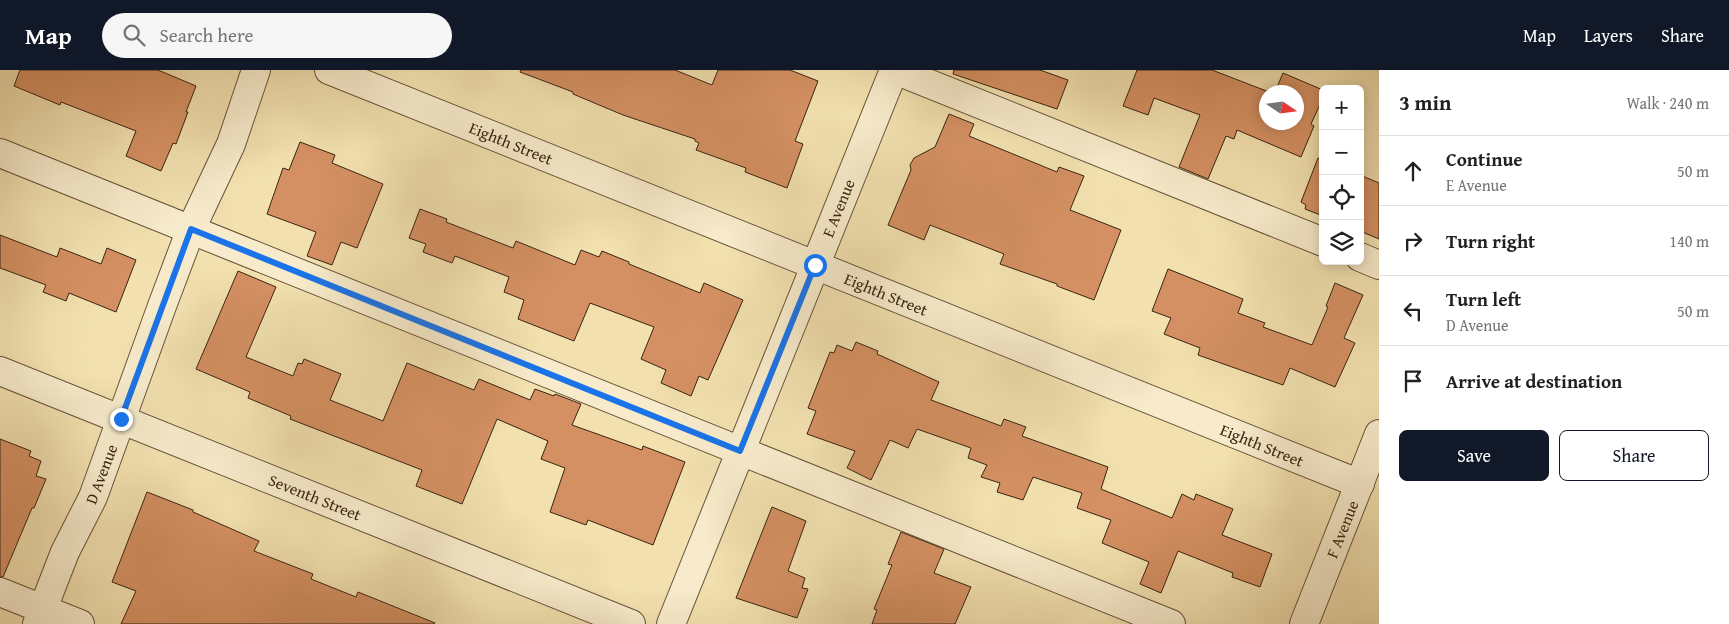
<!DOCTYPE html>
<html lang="en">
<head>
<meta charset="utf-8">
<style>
	body { margin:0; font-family:"Gentium Book Plus",serif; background:#f6f6f6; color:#202124 }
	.controls { position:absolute; right:15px; top:15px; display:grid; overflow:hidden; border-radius:8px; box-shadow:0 2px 12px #0003 }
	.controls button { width:45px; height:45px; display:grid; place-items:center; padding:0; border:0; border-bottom:1px solid #e0e0e0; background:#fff; color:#202124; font:25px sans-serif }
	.compass { position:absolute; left:1259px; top:15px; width:45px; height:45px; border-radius:50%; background:#fff; box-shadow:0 2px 12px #0003; rotate:103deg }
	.stop { position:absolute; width:15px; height:15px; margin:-11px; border:4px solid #1a73e8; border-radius:50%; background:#fff }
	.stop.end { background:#1a73e8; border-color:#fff; box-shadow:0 1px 5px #0008 }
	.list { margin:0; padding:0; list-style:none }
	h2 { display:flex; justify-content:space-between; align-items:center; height:65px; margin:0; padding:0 20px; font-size:21px }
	h2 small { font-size:16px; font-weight:400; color:#757577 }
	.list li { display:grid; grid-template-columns:32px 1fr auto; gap:15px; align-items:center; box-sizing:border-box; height:70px; padding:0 20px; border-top:1px solid #e0e0e0 }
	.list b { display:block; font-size:19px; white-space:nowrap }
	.list p { margin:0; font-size:16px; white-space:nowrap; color:#757577 }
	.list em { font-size:16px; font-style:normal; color:#757577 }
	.actions { display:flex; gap:10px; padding:15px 20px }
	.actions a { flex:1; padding:11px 0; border:1px solid #111827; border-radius:8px; text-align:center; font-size:18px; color:#111827 }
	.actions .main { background:#111827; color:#fff }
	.icon { flex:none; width:28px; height:28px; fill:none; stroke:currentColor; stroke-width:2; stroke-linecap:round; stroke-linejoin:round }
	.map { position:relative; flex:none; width:1379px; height:554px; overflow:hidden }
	header { display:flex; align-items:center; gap:30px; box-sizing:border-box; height:70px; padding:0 25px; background:#111827; color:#fff }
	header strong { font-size:24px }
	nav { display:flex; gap:28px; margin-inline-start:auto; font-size:18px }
	.search { width:350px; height:45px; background:#f6f6f6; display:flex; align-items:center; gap:12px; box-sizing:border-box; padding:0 18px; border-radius:28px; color:#757577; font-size:19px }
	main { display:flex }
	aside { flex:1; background:#fff }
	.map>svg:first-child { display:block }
</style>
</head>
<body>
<header>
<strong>Map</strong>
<div class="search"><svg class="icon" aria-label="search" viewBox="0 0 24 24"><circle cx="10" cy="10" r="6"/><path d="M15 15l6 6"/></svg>Search here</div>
<nav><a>Map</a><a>Layers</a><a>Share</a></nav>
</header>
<main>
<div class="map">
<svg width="1379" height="554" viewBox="0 0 1379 554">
	<rect width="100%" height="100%" fill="#f2e0af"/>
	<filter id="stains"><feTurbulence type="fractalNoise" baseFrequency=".004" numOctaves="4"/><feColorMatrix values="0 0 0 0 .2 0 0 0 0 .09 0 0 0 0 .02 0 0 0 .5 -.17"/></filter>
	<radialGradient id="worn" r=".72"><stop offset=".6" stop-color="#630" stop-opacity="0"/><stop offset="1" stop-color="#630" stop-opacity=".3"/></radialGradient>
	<g fill="#d49062" stroke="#392412">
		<polygon points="20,0 158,0 196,16 186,42 188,42 176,74 173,73 161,101 126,86 136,61 61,32 60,35 14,16"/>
		<polygon points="521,0 675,0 712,15 718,0 790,0 818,11 795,71 803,74 787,118 745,102 746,98 696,80 699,73 695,71 695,69 623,45 573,24 573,22 520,2"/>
		<polygon points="954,0 1040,0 1068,10 1057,39 953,4"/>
		<polygon points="1137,0 1212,0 1269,22 1266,22 1266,52 1296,52 1296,22 1275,22 1283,3 1323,20 1323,28 1311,54 1314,56 1301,87 1237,60 1234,69 1226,66 1208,109 1179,97 1200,45 1154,28 1148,45 1123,36"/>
		<polygon points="949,44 974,54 969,66 1057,102 1059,97 1084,106 1070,140 1121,160 1094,230 1057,216 1057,214 1000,194 1004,184 930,155 924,170 888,155 911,100 910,95 914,88 935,77"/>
		<polygon points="300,72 335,85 332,93 383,114 357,178 341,172 332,195 307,186 316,162 267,144 283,98 289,100"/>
		<polygon points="1318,88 1323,90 1323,146 1305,139 1306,135 1301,132"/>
		<polygon points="1360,105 1379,113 1379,169 1360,161"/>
		<polygon points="420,139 447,149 446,152 513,178 516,171 575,195 581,180 599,187 602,181 629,192 629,194 700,223 704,213 743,230 708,310 699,306 691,326 661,313 666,300 641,289 654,257 590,233 574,271 518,249 524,230 504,222 509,207 455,186 452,193 423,182 426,174 409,168"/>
		<polygon points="0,165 57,187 60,178 101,194 107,178 136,190 116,242 69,223 66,231 43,222 46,215 0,198"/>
		<polygon points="1168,199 1243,229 1238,243 1265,253 1263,257 1312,275 1328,237 1326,236 1335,213 1363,225 1344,268 1355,273 1335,317 1290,298 1283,315 1198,285 1200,278 1164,264 1171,248 1152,241"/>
		<polygon points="238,201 276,217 246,287 293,306 298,293 302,294 304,289 341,304 330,330 383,351 407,293 474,320 479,309 530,330 535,319 554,326 555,324 581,334 572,355 642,380 643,376 685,392 653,475 588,450 586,455 550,442 565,398 541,389 548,371 497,349 462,434 416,416 422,400 290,349 291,346 248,328 250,322 196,299"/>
		<polygon points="856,272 878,281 877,284 939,312 931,330 1001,356 1004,349 1026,357 1022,366 1108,397 1101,419 1172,448 1182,424 1194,430 1196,424 1233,439 1222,465 1272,484 1260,517 1232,507 1233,503 1178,481 1161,523 1140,514 1149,492 1102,473 1111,450 1077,438 1082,423 1033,407 1023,430 997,422 1000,413 981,407 987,395 968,388 971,378 917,359 908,378 890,370 871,410 847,398 855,381 807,364 816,341 808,338 830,282 834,283 837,275 852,281"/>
		<polygon points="0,369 31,381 29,386 41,391 36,406 46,409 34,438 32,438 3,507 0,507"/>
		<polygon points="147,422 193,440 193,442 259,471 254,481 313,504 311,509 356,527 358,522 435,553 434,554 121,554 136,521 112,512"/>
		<polygon points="772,437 806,451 788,501 805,508 802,518 808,519 797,548 736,528"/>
		<polygon points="901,462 944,479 934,503 971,517 955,554 872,554 877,540 874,539 892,495 888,494"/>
	</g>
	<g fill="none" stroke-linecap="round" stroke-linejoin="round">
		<g stroke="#675339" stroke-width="30">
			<g id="minor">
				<polyline points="329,0 1360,414"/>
				<polyline points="895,0 1323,172"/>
				<polyline points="0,83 1171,554"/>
				<polyline points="1360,187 1379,195"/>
				<polyline points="0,301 631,554"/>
				<polyline points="0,522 80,554"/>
				<polyline points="37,554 65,482 93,427 162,236 191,159 231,74 256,0"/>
				<polyline points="671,554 894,0"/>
				<polyline points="1304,554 1379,364"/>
			</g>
		</g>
		<use href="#minor" stroke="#f7ebcb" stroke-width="28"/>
	</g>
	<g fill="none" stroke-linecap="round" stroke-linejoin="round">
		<polyline stroke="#1a73e8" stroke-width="6" points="121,349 191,159 740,381 815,195"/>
	</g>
	<g text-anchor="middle" stroke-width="4.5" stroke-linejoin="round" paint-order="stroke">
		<g font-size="16" fill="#392412" stroke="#f7ebcb">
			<text transform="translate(511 73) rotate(22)" y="6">Eighth Street</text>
			<text transform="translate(838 138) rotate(-68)" y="6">E Avenue</text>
			<text transform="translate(886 224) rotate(22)" y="6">Eighth Street</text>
			<text transform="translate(1262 375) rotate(22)" y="6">Eighth Street</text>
			<text transform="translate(101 404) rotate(-69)" y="6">D Avenue</text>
			<text transform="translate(315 427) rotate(22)" y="6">Seventh Street</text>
			<text transform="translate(1342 459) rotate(-68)" y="6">F Avenue</text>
		</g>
	</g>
	<rect width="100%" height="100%" filter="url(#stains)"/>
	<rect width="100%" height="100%" fill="url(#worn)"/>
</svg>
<div class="controls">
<button>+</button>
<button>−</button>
<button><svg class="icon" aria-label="locate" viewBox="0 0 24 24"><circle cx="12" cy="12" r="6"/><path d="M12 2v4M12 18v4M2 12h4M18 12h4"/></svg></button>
<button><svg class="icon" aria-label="layers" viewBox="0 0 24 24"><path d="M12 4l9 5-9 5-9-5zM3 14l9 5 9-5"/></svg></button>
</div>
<svg class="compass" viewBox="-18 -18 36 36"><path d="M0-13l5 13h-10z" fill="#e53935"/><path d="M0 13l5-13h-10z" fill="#757577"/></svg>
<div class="stop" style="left:815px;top:195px"></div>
<div class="stop end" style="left:121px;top:349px"></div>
</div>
<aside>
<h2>3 min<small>Walk · 240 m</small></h2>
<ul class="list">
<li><svg class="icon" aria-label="ahead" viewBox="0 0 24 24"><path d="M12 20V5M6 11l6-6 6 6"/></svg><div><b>Continue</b><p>E Avenue</p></div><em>50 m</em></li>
<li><svg class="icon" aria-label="right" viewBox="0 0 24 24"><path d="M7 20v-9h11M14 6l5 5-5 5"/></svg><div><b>Turn right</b></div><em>140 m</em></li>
<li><svg class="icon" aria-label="left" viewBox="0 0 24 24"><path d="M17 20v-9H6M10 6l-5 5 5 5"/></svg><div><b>Turn left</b><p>D Avenue</p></div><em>50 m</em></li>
<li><svg class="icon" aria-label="arrive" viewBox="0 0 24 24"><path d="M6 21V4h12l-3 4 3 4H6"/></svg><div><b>Arrive at destination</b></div></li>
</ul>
<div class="actions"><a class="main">Save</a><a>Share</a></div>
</aside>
</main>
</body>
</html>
